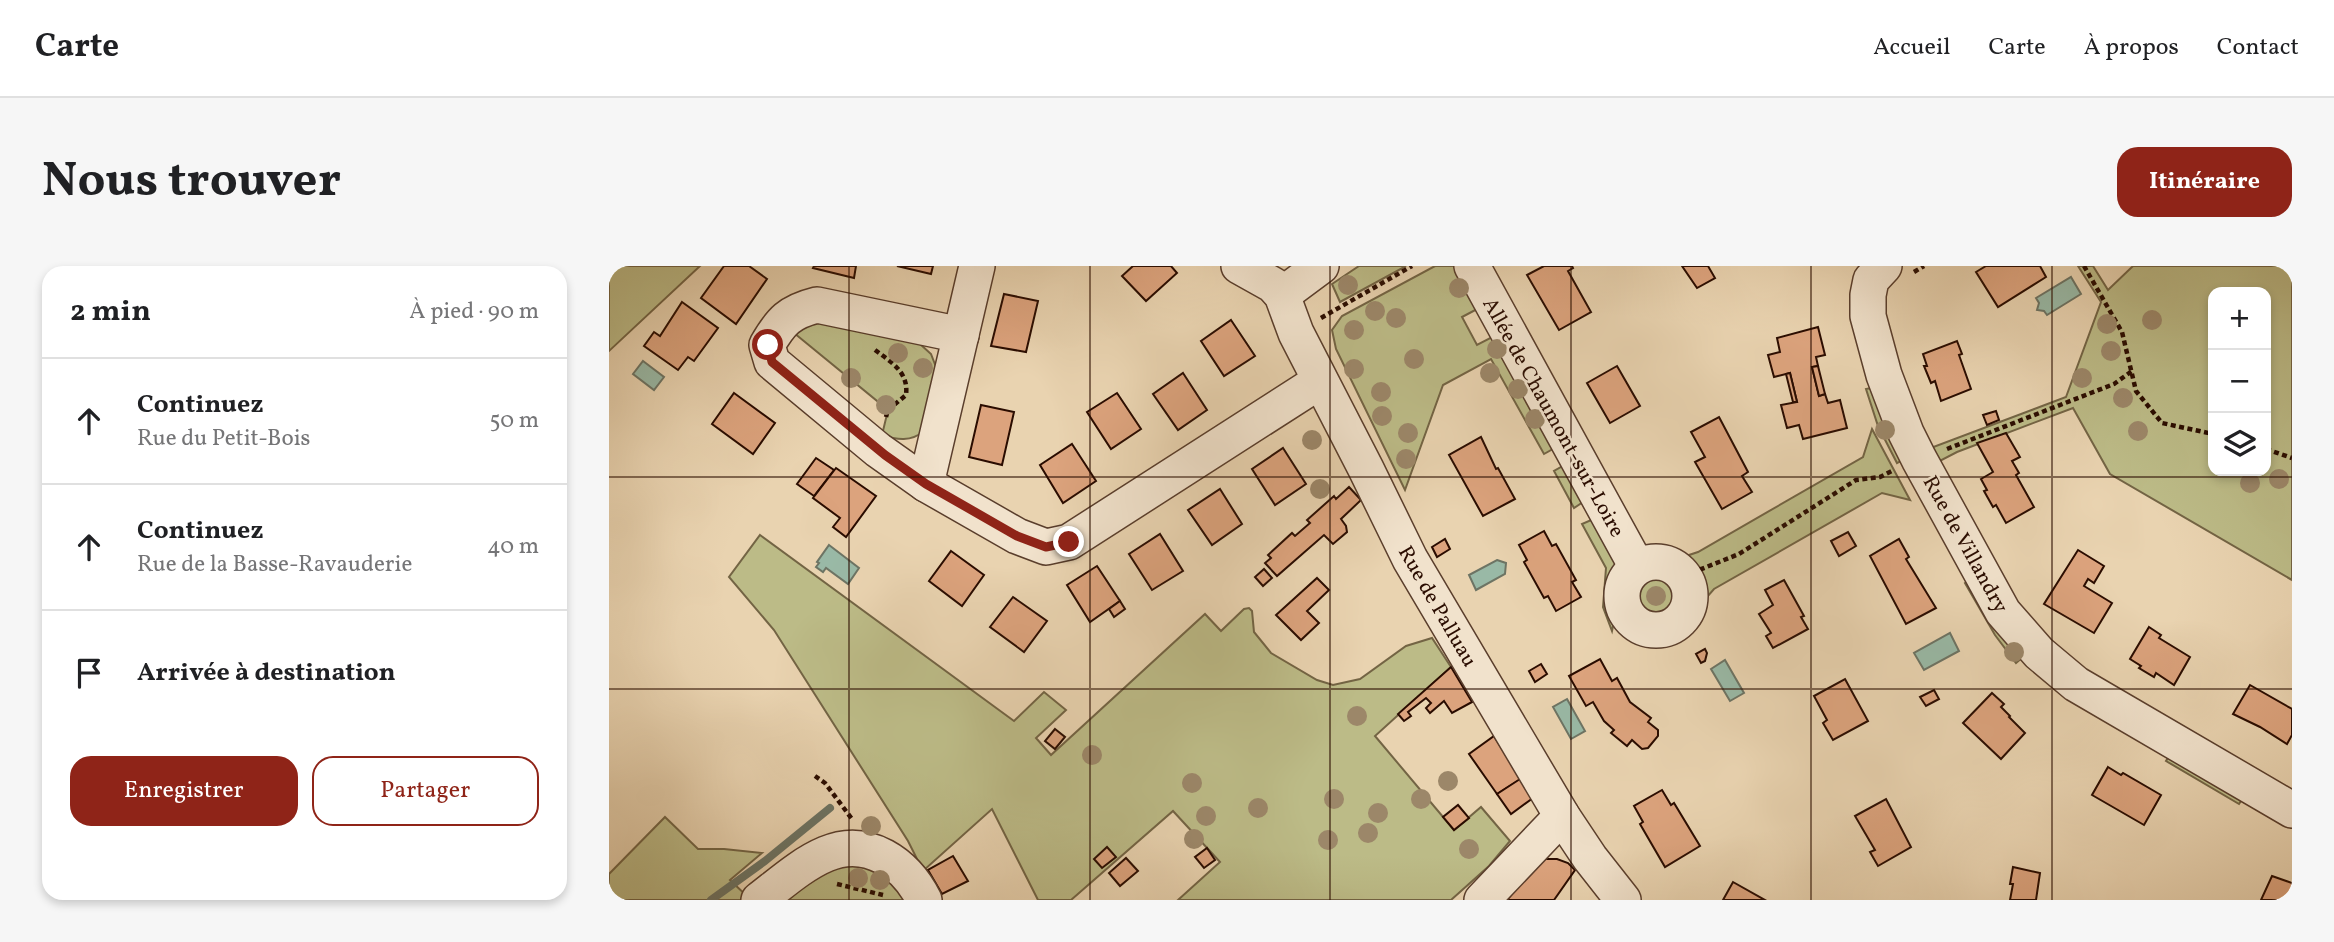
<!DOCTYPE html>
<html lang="fr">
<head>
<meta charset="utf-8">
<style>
	body { margin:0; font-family:Vollkorn,serif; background:#f6f6f6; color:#202124 }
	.controls { position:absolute; right:21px; top:21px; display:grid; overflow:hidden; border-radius:14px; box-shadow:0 4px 10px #0003 }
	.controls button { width:63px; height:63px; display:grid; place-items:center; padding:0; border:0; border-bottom:2px solid #e0e0e0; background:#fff; color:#202124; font:35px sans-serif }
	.stop { position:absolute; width:21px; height:21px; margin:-16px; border:5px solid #8f2418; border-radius:50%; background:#fff }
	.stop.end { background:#8f2418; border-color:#fff; box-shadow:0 2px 7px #0008 }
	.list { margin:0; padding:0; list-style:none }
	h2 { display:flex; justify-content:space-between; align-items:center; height:91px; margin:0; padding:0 28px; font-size:30px }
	h2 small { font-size:23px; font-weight:400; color:#757577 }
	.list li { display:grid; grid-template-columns:46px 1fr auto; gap:21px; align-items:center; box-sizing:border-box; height:126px; padding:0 28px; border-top:2px solid #e0e0e0 }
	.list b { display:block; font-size:26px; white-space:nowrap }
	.list p { margin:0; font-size:23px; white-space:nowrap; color:#757577 }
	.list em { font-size:23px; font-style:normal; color:#757577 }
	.actions { display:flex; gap:14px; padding:21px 28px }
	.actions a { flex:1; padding:16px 0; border:2px solid #8f2418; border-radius:21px; text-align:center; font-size:24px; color:#8f2418 }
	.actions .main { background:#8f2418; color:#fff }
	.icon { flex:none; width:38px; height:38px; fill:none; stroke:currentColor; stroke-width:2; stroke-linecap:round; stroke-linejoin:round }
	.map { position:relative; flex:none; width:1683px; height:634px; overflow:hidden; border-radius:21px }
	header { display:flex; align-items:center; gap:42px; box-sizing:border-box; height:98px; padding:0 35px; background:#fff; border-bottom:2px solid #e0e0e0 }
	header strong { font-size:33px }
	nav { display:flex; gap:38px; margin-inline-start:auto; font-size:24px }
	.intro { display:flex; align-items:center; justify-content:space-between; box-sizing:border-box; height:168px; padding:0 42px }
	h1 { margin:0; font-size:49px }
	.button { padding:18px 32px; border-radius:21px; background:#8f2418; color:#fff; font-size:24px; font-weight:700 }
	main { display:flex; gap:42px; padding:0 42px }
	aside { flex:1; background:#fff; border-radius:21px; box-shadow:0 4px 10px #0003 }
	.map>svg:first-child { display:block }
</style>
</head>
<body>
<header>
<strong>Carte</strong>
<nav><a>Accueil</a><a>Carte</a><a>À propos</a><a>Contact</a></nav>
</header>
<div class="intro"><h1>Nous trouver</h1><a class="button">Itinéraire</a></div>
<main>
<aside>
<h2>2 min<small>À pied · 90 m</small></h2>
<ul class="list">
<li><svg class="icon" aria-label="ahead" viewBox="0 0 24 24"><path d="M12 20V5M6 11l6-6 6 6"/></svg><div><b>Continuez</b><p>Rue du Petit-Bois</p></div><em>50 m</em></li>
<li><svg class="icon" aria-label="ahead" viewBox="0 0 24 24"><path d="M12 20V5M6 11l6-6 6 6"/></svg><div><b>Continuez</b><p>Rue de la Basse-Ravauderie</p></div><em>40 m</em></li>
<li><svg class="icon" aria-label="arrive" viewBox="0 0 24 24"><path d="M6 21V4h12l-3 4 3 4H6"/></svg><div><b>Arrivée à destination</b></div></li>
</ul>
<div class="actions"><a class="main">Enregistrer</a><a>Partager</a></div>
</aside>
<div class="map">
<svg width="1683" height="634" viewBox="0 0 1683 634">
	<rect width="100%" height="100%" fill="#e9d3b0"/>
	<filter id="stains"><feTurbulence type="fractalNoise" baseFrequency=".00286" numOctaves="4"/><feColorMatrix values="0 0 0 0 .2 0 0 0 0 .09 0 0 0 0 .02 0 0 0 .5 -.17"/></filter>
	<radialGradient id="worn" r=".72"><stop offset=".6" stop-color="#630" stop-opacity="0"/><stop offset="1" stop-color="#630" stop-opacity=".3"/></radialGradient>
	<g fill="#bcbb87" stroke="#736444" stroke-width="2" fill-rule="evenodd">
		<polygon points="0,0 91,0 0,85"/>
		<polygon points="750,0 797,0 731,36 723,18"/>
		<polygon points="826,0 849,0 872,41 853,51 868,79 887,69 949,180 935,188 882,93 834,119 796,224 727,83 723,64 733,50"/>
		<path d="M 1469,0 L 1484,0 L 1499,24 L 1524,0 L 1683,0 L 1683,314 L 1501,208 L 1464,142 L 1348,186 L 1327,197 L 1319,183 L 1457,131 L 1492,36 ZM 1604,26 L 1657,26 L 1657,205 L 1604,205 Z"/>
		<path d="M 206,56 L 311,78 L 322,88 L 327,101 L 315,165 C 302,176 288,174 273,169 L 279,144 L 185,67 Z"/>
		<polygon points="1268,121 1297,192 1288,197 1269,160 1257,123"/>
		<path d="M 1263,163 L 1301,234 L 1273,227 L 1105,323 L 1098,331 C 1095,313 1090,302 1077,290 L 1089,286 L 1254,191 Z"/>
		<polygon points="959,197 980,232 965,242 945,205"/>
		<polygon points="989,251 1012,295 1001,326 1006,351 1003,365 994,341 997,302 973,258"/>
		<polygon points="151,269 405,455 435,426 457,444 427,472 442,489 596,348 612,365 635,343 640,342 643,345 645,366 662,387 708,414 724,419 751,413 797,380 823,372 842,401 766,470 845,564 872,541 901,575 880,600 842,634 569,634 611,596 564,545 462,634 429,634 383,543 314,605 299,575 165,364 120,311"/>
		<circle cx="1046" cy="331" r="22"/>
		<polygon points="1364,312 1415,390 1407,397 1386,369 1356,317"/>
		<polygon points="1562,487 1636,529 1630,538 1557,495"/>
		<polygon points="56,551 89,583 115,583 153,587 121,614 142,634 0,634 0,608"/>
		<polygon points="260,598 302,634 167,634 189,619 230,601"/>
	</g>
	<g fill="#99b9a6" stroke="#6d7464" stroke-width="2">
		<polygon points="1462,11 1472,28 1438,49 1435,45 1428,44 1430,37 1427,32"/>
		<polygon points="34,95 55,111 45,124 24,108"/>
		<polygon points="220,279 250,302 239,318 217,302 214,306 207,301 210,297 208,296"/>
		<polygon points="888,294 897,297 896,308 867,324 860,309"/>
		<polygon points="1341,367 1350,385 1315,404 1305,387"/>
		<polygon points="1116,394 1135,427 1121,435 1102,403"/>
		<polygon points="958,433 976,465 962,473 944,441"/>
	</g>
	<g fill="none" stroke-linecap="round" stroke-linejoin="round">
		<polyline stroke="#6d7464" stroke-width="8" points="102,634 156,595 221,542"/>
	</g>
	<g fill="#dca37d" stroke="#2a0c00" stroke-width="2">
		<polygon points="115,0 140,0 158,13 127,58 92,32"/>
		<polygon points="205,0 247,0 245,12 204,2"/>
		<polygon points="288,0 324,0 322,8"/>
		<polygon points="524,0 562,0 568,7 537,35 513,10"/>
		<polygon points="935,0 963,0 964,2 959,5 982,46 950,64 918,9"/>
		<polygon points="1073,0 1099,0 1106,12 1088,22"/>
		<polygon points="1377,0 1431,0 1437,11 1389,41 1367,6"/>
		<polygon points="395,28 429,35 417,86 382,80"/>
		<polygon points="73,36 109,62 85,95 79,91 69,104 35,80 45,66 51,70"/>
		<polygon points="622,54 646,90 615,110 592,75"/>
		<polygon points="1209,61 1216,89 1207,91 1209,100 1203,101 1210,130 1216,128 1219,137 1231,134 1238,162 1194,173 1190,159 1178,162 1172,139 1188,136 1181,107 1165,111 1159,89 1171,86 1168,72"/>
		<polygon points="1348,75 1353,88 1350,89 1362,123 1332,135 1326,115 1322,117 1315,100 1318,100 1314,88"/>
		<polygon points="1008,100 1031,140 1001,157 978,117"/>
		<polygon points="1209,100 1216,128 1210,130 1203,101"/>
		<polygon points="574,107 598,144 569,164 544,128"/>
		<polygon points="1181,107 1188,136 1184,136 1177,108"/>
		<polygon points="125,127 166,157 144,188 103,158"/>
		<polygon points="508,127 532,163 502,183 478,146"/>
		<polygon points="372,139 405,146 393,199 360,191"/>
		<polygon points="1387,145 1390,154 1378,159 1374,149"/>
		<polygon points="1110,151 1139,206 1133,210 1143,226 1113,243 1086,196 1096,191 1082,166"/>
		<polygon points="1397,167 1411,191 1403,195 1410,207 1407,209 1425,241 1397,257 1387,239 1384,241 1375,225 1378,224 1372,213 1384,206 1368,177"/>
		<polygon points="872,171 887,203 889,202 906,233 874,250 840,189"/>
		<polygon points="463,178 487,215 454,237 431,199"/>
		<polygon points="674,182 697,218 666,239 643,203"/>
		<polygon points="207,192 225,204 205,230 188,218"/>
		<polygon points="227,202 267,230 237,271 224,261 231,252 204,232"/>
		<polygon points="740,221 752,234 732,253 737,260 738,266 724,278 715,269 668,310 656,297 662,292 659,289 683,267 686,270 701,257 698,254 725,230 727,233"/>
		<polygon points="611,223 633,258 603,279 579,244"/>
		<polygon points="935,265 943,280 947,278 967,314 963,316 972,331 947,345 939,330 935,332 915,296 918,294 910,279"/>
		<polygon points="1239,266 1247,280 1230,290 1222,275"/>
		<polygon points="551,268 574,305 543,324 520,288"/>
		<polygon points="836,273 841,283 828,291 823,281"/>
		<polygon points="1290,273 1300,291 1297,293 1327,342 1297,358 1261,290"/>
		<polygon points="1469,284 1495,300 1485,317 1479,313 1475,320 1503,337 1485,367 1435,338"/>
		<polygon points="342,285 375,309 353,340 320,315"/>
		<polygon points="488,300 511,335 481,356 458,319"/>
		<polygon points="655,303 663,312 654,320 646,311"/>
		<polygon points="708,312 720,324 698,345 710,357 692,374 667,349"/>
		<polygon points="1175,314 1195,350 1192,351 1199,363 1164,382 1157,370 1162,367 1150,348 1164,339 1156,324"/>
		<polygon points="404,331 438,355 415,386 381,361"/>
		<polygon points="511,335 516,343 505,351 500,343"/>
		<polygon points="1540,361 1552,369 1550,372 1581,391 1565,419 1547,407 1545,411 1530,402 1532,400 1521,393"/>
		<polygon points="1096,383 1098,387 1096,395 1092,397 1087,388"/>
		<polygon points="991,393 1003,415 1008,412 1021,436 1042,452 1039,456 1049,464 1049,470 1039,482 1033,483 1023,474 1018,480 1002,467 1005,464 995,455 984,436 977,440 960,410"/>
		<polygon points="932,398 938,408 926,416 920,405"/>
		<polygon points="842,401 863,436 843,447 835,435 821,447 817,442 822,437 817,432 799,446 802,450 795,455 789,448"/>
		<polygon points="1236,413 1259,455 1224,474 1214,457 1218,454 1205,430"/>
		<polygon points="1641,419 1683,443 1683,469 1678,478 1651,461 1624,448"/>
		<polygon points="1325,424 1330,433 1317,440 1311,431"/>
		<polygon points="1383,427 1395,438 1392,441 1401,450 1400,451 1416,467 1392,493 1354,457"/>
		<polygon points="446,463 456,471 446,483 436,475"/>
		<polygon points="885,470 912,513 888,528 860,488"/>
		<polygon points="1499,501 1512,509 1514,507 1552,529 1535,559 1483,529"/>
		<polygon points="911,513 924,532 902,548 888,528"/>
		<polygon points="1053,524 1062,539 1065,537 1091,580 1056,601 1031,558 1034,556 1025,540"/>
		<polygon points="1277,533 1302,581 1269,600 1261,586 1266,584 1246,550"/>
		<polygon points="849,539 860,552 845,564 834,551"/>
		<polygon points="498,581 507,591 493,602 485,593"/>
		<polygon points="598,582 606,594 595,602 586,591"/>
		<polygon points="344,590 359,615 333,628 319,604"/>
		<polygon points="517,592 529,605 511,620 500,607"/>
		<polygon points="936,593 948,593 959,597 966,604 945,634 898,634 913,615"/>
		<polygon points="1404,601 1431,607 1427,634 1401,634 1404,618 1401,618"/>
		<polygon points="1663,610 1683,617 1683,634 1652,634"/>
		<polygon points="1124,616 1156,634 1114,634"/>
	</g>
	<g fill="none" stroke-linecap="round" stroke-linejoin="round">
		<g stroke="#5a3e2c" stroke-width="38">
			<g id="minor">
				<polyline points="368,0 317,218 408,270 437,281 460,276 711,115"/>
				<polyline points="630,0 664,19 673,29 687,67 757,203 801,293 953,550 981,592 1014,634"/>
				<polyline points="863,0 1028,301"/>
				<polyline points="1275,0 1262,14 1259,29 1259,50 1275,109 1297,167 1310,193 1394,346 1430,387 1467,418 1683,544"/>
				<polyline points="673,29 712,0"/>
				<path d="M 317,218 L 269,184 L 163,96 L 158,79 C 172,55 180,46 208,39 L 352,69"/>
				<circle cx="1047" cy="330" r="34"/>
				<path d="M 150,634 C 171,618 193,598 217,588 C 259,570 297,598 315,634"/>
				<polyline points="873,634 953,550"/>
			</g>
		</g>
		<g stroke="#2a0c00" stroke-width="4.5" stroke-dasharray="5 3.5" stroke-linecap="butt">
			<polyline points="1475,0 1513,66 1527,125 1553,157 1604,168"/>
			<polyline points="1305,6 1315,0"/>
			<polyline points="712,52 803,0"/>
			<path d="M 266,84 C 282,96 300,106 297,129 L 279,144 L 277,151"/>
			<polyline points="1338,183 1505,118 1523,105"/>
			<polyline points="1657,183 1683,192"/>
			<polyline points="1075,310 1130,288 1247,214 1271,211 1285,204"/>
			<polyline points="206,510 216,517 243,553"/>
			<polyline points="228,618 274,629"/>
		</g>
		<use href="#minor" stroke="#f1e2cc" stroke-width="35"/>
	</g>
	<g fill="#9c8769">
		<circle cx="739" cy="19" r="10"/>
		<circle cx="850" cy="22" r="10"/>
		<circle cx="766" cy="45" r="10"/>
		<circle cx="787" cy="52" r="10"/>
		<circle cx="1543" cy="54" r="10"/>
		<circle cx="1498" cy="58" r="10"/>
		<circle cx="745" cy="64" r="10"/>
		<circle cx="888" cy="83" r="10"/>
		<circle cx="1502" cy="85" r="10"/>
		<circle cx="289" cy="87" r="10"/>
		<circle cx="805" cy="93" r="10"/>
		<circle cx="314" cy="102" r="10"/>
		<circle cx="745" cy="103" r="10"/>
		<circle cx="881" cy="107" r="10"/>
		<circle cx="242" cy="112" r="10"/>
		<circle cx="1473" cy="112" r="10"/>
		<circle cx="909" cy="123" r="10"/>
		<circle cx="772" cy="126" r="10"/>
		<circle cx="1514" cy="132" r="10"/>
		<circle cx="277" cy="139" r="10"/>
		<circle cx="773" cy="150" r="10"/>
		<circle cx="926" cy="153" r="10"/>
		<circle cx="1276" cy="164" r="10"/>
		<circle cx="1529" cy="165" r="10"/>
		<circle cx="799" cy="167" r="10"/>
		<circle cx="703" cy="174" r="10"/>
		<circle cx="797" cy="193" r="10"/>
		<circle cx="1670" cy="213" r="10"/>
		<circle cx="1641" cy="217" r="10"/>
		<circle cx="711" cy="223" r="10"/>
		<circle cx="1047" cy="330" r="10"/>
		<circle cx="1405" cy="386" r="10"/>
		<circle cx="748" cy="450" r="10"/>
		<circle cx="483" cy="489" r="10"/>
		<circle cx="839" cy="515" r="10"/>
		<circle cx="583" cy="517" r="10"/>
		<circle cx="725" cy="533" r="10"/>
		<circle cx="812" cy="533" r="10"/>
		<circle cx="649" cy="542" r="10"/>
		<circle cx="769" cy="547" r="10"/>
		<circle cx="597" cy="550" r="10"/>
		<circle cx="262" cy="560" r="10"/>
		<circle cx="759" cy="567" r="10"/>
		<circle cx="585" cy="573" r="10"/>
		<circle cx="719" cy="574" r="10"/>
		<circle cx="860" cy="583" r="10"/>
		<circle cx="249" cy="612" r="10"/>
		<circle cx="271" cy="614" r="10"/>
	</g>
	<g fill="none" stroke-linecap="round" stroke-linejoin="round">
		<polyline stroke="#8f2418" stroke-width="9" points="159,79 163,96 276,189 317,218 408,270 437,281 460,276"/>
	</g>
	<path fill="none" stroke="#2a0c00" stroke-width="2" stroke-opacity="0.55" d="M 240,0 L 240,634M 481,0 L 481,634M 721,0 L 721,634M 962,0 L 962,634M 1202,0 L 1202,634M 1443,0 L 1443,634M 0,211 L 1683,211M 0,423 L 1683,423"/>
	<g text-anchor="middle" stroke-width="5" stroke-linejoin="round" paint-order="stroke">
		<g font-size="21" fill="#2a0c00" stroke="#f1e2cc">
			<text transform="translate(945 151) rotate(61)" y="7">Allée de Chaumont-sur-Loire</text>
			<text transform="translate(1357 278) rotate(61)" y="7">Rue de Villandry</text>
			<text transform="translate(829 340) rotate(60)" y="7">Rue de Palluau</text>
		</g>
	</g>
	<rect width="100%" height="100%" filter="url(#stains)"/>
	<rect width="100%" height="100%" fill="url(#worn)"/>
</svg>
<div class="controls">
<button>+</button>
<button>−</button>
<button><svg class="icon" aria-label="layers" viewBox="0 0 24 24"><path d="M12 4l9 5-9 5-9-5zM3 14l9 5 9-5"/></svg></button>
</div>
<div class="stop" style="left:159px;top:79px"></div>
<div class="stop end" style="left:460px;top:276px"></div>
</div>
</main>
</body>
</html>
